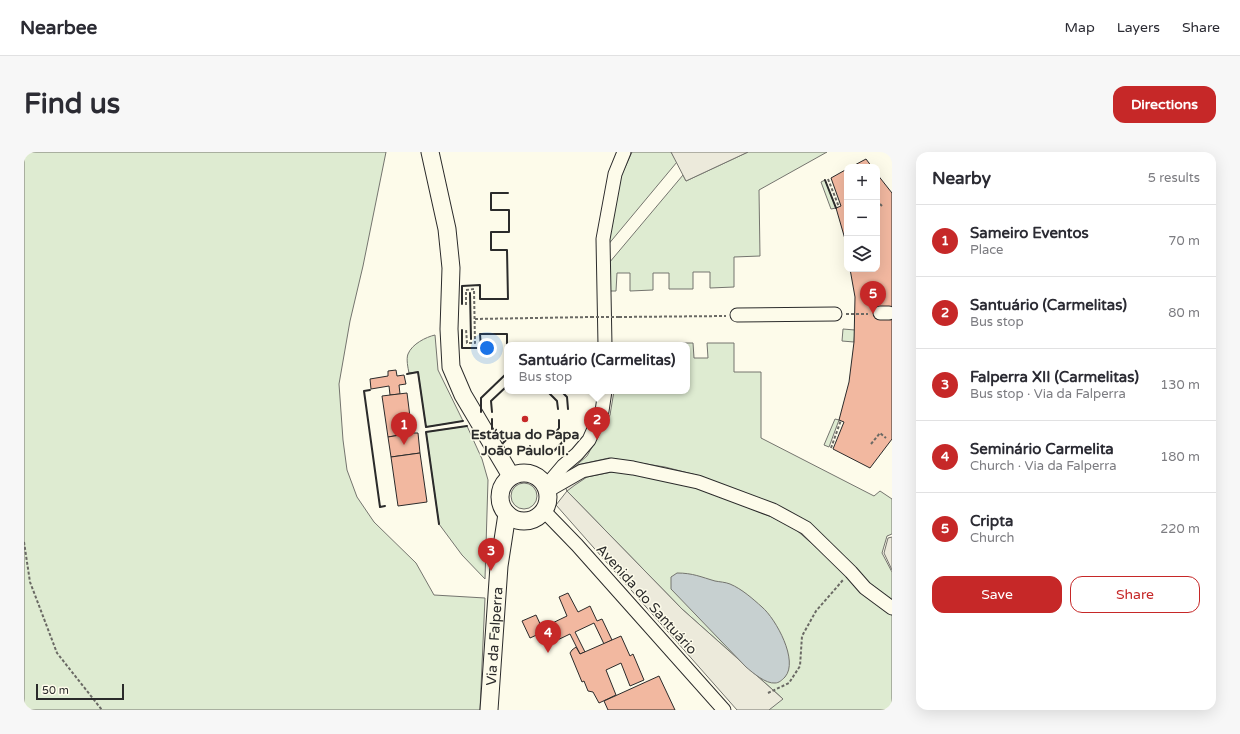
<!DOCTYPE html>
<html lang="en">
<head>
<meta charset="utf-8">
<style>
	body { margin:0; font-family:"Varela Round",sans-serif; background:#f7f7f7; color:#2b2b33 }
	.controls { position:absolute; right:12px; top:12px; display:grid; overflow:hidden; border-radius:8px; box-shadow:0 4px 16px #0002 }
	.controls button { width:36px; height:36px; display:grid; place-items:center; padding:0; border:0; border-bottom:1px solid #e1e1e2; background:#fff; color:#2b2b33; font:20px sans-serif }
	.scale { position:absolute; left:12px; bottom:10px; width:88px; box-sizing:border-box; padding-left:4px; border:2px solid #2b2b2b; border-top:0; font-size:11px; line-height:14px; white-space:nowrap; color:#2b2b2b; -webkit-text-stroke:3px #fdfbea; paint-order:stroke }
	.you { position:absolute; left:463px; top:196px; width:14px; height:14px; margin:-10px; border:3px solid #fff; border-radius:50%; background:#1a73e8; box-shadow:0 0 0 6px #1a73e833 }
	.badge { display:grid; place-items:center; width:26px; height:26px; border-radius:50%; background:#c62828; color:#fff; font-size:13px; font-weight:700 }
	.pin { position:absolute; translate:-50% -33px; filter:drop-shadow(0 1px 2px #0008) }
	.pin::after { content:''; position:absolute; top:21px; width:14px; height:12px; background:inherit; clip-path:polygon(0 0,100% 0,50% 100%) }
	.popup { position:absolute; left:480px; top:190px; width:186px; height:52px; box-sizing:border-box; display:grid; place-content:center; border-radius:8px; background:#fff; filter:drop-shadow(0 1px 3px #0005); font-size:13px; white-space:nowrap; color:#7c7c81 }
	.popup b { font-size:15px; color:#2b2b33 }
	.popup::after { content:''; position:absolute; left:50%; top:100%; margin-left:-8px; border:8px solid transparent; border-top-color:#fff }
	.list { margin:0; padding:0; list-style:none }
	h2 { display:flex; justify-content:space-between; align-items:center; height:52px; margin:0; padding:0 16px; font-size:17px }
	h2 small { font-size:13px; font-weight:400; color:#7c7c81 }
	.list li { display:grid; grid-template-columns:26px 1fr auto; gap:12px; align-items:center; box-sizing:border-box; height:72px; padding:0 16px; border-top:1px solid #e1e1e2 }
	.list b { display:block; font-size:15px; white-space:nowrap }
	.list p { margin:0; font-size:13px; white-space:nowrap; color:#7c7c81 }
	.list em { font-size:13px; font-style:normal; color:#7c7c81 }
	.actions { display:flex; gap:8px; padding:12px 16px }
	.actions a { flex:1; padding:9px 0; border:1px solid #c62828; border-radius:12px; text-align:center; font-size:14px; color:#c62828 }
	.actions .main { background:#c62828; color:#fff }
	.icon { flex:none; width:22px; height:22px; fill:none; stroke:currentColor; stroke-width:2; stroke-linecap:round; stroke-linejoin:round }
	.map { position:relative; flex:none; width:868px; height:558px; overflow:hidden; border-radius:12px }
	header { display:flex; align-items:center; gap:24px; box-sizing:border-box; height:56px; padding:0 20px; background:#fff; border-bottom:1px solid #e1e1e2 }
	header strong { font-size:19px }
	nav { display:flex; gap:22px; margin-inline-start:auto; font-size:14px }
	.intro { display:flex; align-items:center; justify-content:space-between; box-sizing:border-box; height:96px; padding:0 24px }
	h1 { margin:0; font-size:28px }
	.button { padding:10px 18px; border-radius:12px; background:#c62828; color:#fff; font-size:14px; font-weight:700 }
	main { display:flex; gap:24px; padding:0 24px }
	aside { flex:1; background:#fff; border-radius:12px; box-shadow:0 4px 16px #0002 }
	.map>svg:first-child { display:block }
</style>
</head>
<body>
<header>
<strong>Nearbee</strong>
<nav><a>Map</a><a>Layers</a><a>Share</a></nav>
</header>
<div class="intro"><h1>Find us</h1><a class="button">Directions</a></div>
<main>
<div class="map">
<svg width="868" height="558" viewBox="0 0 868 558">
	<rect width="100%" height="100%" fill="#fdfbea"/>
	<g fill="#deebd1" stroke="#74746e">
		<polygon points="0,0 362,0 339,114 326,169 315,232 319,288 323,318 333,345 350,370 392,411 410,443 461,446 456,558 0,558"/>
		<polygon points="608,0 647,0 653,10 583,94 597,24"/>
		<polygon points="724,0 803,0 735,38 736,104 710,105 710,135 686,136 686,120 669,120 669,137 645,137 645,121 629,121 629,138 606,139 606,121 593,121 592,139 586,139 585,111 659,23 662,29"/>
		<polygon points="801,28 812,56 807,57 797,30"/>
		<polygon points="819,177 831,178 830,190 818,189"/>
		<path d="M 411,183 L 414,218 L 439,269 L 402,275 L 394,220 L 385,221 C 384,216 382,207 384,202 C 388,192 402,185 411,183 Z"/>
		<polygon points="646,191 669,191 670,206 684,206 683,191 710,191 710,220 737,220 737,286 850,344 856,339 868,347 868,382 863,384 858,401 868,420 868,558 744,558 758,546 658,457 543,339 541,323 563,304 586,263 590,239 663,239 663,193 646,193"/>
		<polygon points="811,267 815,268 805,295 800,293"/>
		<polygon points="443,274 458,307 464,328 461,427 438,403 415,372 402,280"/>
		<circle cx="500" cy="344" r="13"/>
	</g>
	<g fill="#eceadb" stroke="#74746e">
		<polygon points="647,0 724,0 662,29"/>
		<polygon points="585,306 641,315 676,324 746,351 868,449 868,463 837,441 809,410 770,376 748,365 667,333 603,321 588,320 563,325 551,333 543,339 658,457 759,547 745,558 713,558 532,353 543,339 539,330 541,323 553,313"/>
		<polygon points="868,385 868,418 860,401 864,386"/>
	</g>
	<path fill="#c7d0d0" stroke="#74746e" d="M 653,421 C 669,421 677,425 691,429 C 696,430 701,430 706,432 C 718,437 729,447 738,455 C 752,467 775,509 761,525 C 758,528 755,531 751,531 C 742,532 729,521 722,515 L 647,437 L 647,425 Z"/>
	<g fill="#f2b8a0" stroke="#2b2b2b">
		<polygon points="842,7 848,15 827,15"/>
		<polygon points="823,17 823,94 812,56 817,54 807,26"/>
		<polygon points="853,22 868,41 868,287 846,316 809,297 820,270 815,268 825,230 830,190 831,145 826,117 853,117"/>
		<polygon points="372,218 373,224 380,223 382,232 375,233 376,242 366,243 365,234 347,237 346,227 364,224 364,219"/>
		<polygon points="383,241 388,281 364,285 358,244"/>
		<polygon points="388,281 394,281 396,301 367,305 364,285"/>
		<polygon points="396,301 403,350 374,354 367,305"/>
		<polygon points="544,441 554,460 566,454 573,469 578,467 588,488 580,492 570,471 551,480 561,500 556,502 546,482 523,493 517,481 506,486 498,469 512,463 518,476 543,464 535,445"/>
		<polygon points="597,484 606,504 609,502 620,528 606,534 597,511 582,518 592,543 575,551 569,540 564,539 560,529 558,530 546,501 548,498 552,495 556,502"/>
		<polygon points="635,524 651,558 584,558 580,549"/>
	</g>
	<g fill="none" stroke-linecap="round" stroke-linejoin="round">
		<g stroke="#2b2b2b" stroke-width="15">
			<g id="minor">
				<polyline points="856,161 865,161"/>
				<polyline points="713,163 811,162"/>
				<polyline points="581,193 579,87 591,22 600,0"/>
				<polyline points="522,334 539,314 553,302 565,288 578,259 581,239"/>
				<polyline points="523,339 558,319 587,313 609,316 674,330 749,358 782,376 827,420 841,436 868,456"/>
				<polyline points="520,359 553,393 700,558"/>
			</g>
		</g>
		<g stroke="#2b2b2b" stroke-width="19">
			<g id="major">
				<polyline points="406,0 423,77 427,116 425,177 427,215 439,243 487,324"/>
				<circle cx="500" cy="345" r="24"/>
				<path id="s1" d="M 465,558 L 475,414 L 483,362"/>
			</g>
		</g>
		<g stroke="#6a6964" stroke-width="2" stroke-dasharray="3 2" stroke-linecap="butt">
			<polyline points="804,27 815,55"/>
			<polyline points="853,39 857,37"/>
			<polyline points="856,52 858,54"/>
			<polyline points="442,153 442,138 450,137 451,191 443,191 442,177"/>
			<polyline points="822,162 844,162"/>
			<polyline points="595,165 702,164"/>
			<polyline points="451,167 567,165"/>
			<polyline points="847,292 856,281 862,286"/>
			<polyline points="807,296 817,268"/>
			<polyline points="0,390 6,430 33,501 78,558"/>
			<polyline points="744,541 765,531 776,514 778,484 792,459 819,428"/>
		</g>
		<use href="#minor" stroke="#fdfbea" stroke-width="13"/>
		<use href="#major" stroke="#fdfbea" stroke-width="17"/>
		<polyline stroke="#6a6964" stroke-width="2" stroke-dasharray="3 2" stroke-linecap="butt" points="567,165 595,165"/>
		<g stroke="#2b2b2b" stroke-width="2">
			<polyline points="801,28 812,56"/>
			<polyline points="446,141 447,187"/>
			<polyline points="438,152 438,134 456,133 456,147 484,147 483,98 467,98 467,80 485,80 485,58 467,58 467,41 484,41"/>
			<polyline points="438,178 438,196 457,196 456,182 483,182 483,195"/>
			<polyline points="383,222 394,220 402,275 439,269"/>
			<polyline points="346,238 340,239 356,355 361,354"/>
			<polyline points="523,239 533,249 534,257"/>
			<polyline points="537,239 543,245 544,257"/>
			<polyline points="457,260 457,246 483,221"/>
			<polyline points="468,260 467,249 483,234"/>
			<polyline points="468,267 468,277"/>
			<polyline points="531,281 535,276 535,268"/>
			<polyline points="479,291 482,288"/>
			<polyline points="506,294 506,298"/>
			<polyline points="495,298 496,294"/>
			<polyline points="530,299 547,281"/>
			<polyline points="415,372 402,280 443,274"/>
		</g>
	</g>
	<circle fill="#c62828" stroke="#fdfbea" stroke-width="1.5" cx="501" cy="267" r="4"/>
	<g text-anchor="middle" stroke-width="3" stroke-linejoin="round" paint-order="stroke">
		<g font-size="14" font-weight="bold" fill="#2b2b2b" stroke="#fdfbea">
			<text x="501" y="287">Estátua do Papa<tspan x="501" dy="16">João Paulo II.</tspan></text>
		</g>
		<g font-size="14" fill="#2b2b2b" stroke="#fdfbea">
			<text transform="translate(623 447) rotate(48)" y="5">Avenida do Santuário</text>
			<text dy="5" stroke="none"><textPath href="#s1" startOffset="74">Via da Falperra</textPath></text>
		</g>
	</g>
</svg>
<div class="controls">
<button>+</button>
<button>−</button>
<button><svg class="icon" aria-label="layers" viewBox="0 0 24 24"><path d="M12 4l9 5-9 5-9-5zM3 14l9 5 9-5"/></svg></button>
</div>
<div class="scale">50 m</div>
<div class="you"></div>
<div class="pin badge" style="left:380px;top:293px">1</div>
<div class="pin badge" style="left:573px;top:288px">2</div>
<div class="popup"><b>Santuário (Carmelitas)</b>Bus stop</div>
<div class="pin badge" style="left:467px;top:419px">3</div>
<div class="pin badge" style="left:524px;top:501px">4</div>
<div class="pin badge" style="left:849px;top:162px">5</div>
</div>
<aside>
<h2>Nearby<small>5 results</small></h2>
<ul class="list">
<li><span class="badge">1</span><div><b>Sameiro Eventos</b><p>Place</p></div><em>70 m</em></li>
<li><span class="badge">2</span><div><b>Santuário (Carmelitas)</b><p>Bus stop</p></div><em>80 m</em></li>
<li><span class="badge">3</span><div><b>Falperra XII (Carmelitas)</b><p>Bus stop · Via da Falperra</p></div><em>130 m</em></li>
<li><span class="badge">4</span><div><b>Seminário Carmelita</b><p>Church · Via da Falperra</p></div><em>180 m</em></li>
<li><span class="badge">5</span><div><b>Cripta</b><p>Church</p></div><em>220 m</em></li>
</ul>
<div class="actions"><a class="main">Save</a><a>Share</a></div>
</aside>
</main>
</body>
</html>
